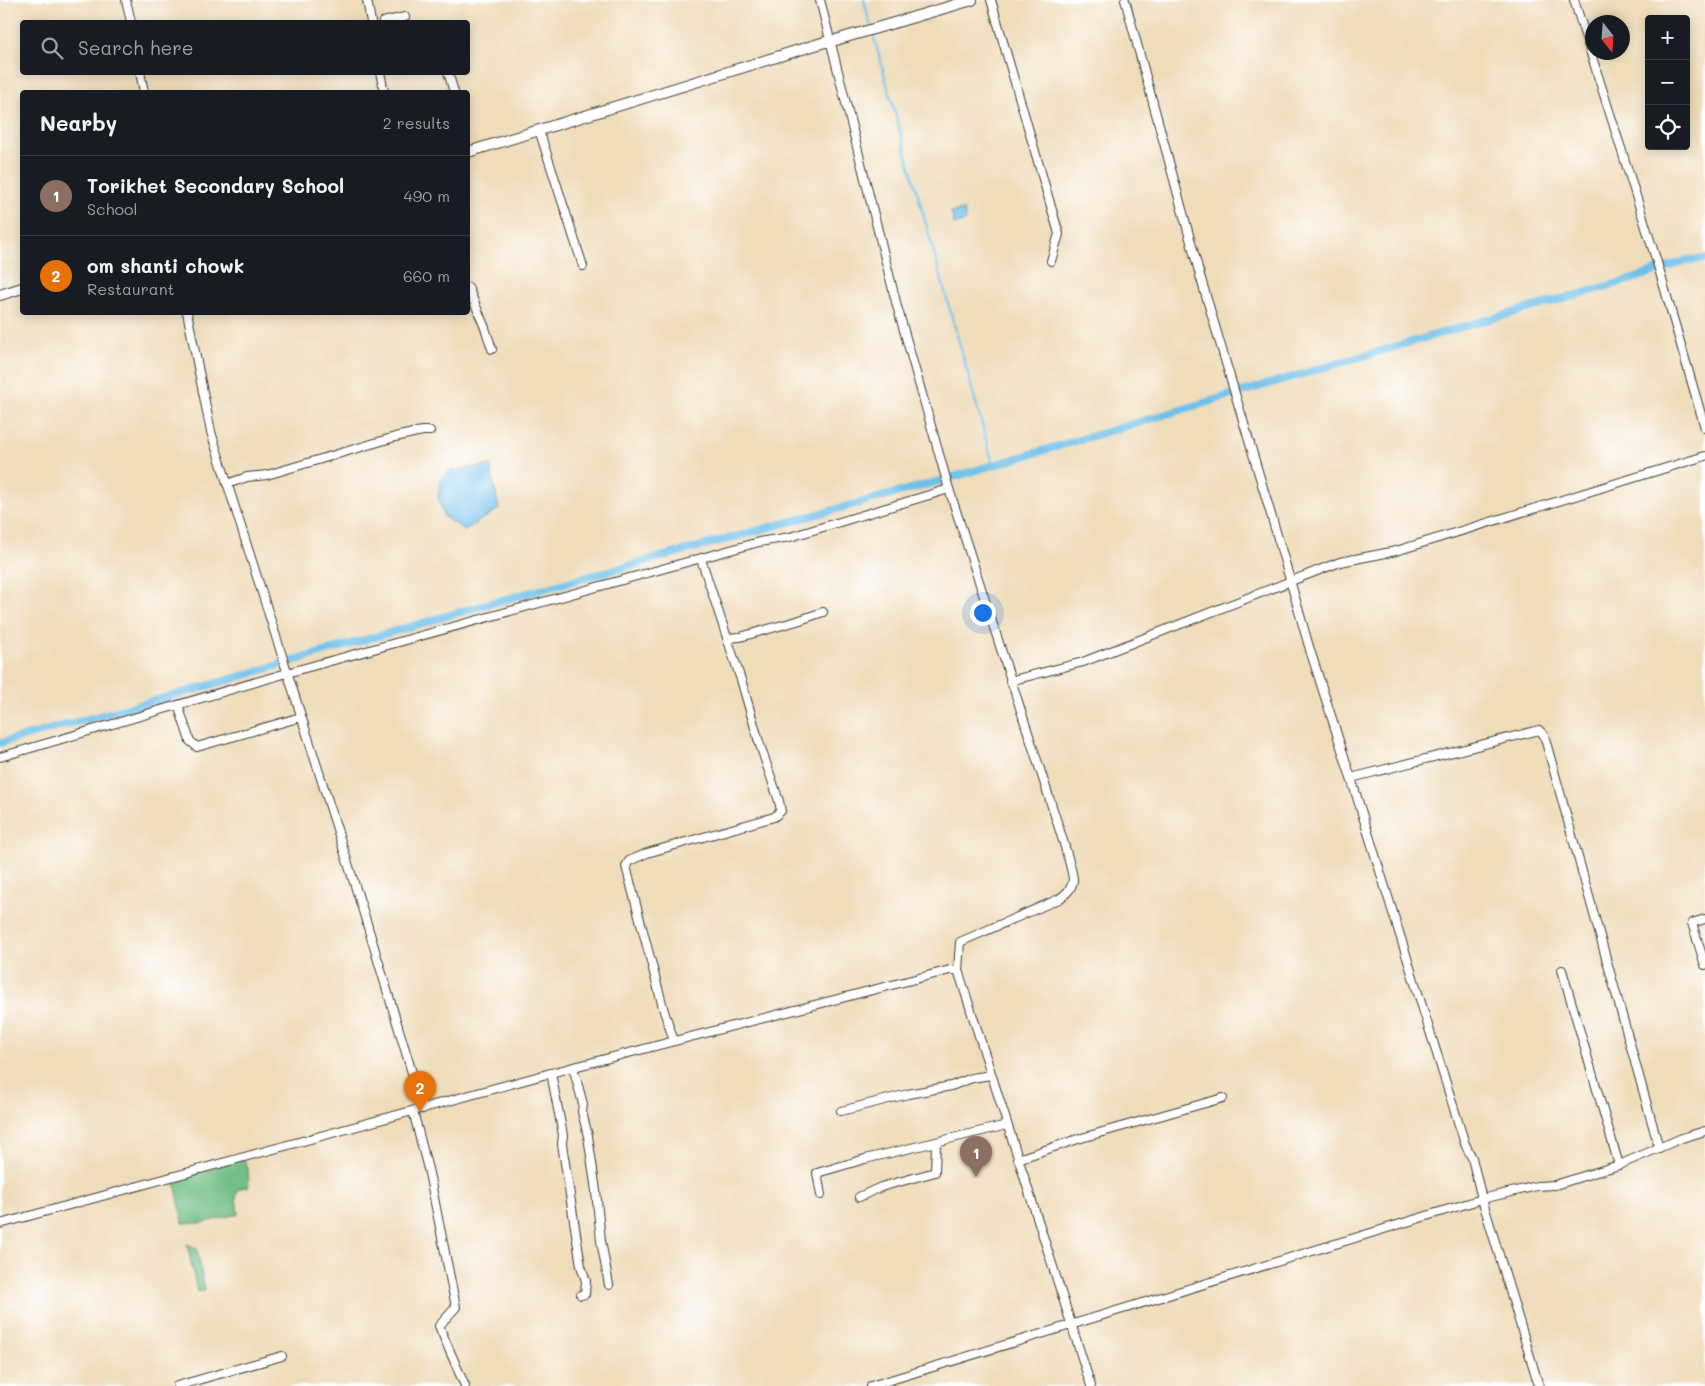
<!DOCTYPE html>
<html lang="en">
<head>
<meta charset="utf-8">
<style>
	body { margin:0; font-family:Mali,sans-serif; background:#20242c; color:#f1f3f6 }
	.controls { position:absolute; right:15px; top:15px; display:grid; overflow:hidden; border-radius:5px; box-shadow:0 2px 12px #0003 }
	.controls button { width:45px; height:45px; display:grid; place-items:center; padding:0; border:0; border-bottom:1px solid #363941; background:#171b24; color:#f1f3f6; font:25px sans-serif }
	.compass { position:absolute; left:1585px; top:15px; width:45px; height:45px; border-radius:50%; background:#171b24; box-shadow:0 2px 12px #0003; rotate:163deg }
	.you { position:absolute; left:982px; top:612px; width:18px; height:18px; margin:-12px; border:4px solid #fff; border-radius:50%; background:#1a73e8; box-shadow:0 0 0 8px #1a73e833 }
	.badge { display:grid; place-items:center; width:32px; height:32px; border-radius:50%; background:#c8321e; color:#fff; font-size:16px; font-weight:700 }
	.pin { position:absolute; translate:-50% -41px; filter:drop-shadow(0 1px 2px #0008) }
	.pin::after { content:''; position:absolute; top:26px; width:18px; height:15px; background:inherit; clip-path:polygon(0 0,100% 0,50% 100%) }
	.list { margin:0; padding:0; list-style:none }
	h2 { display:flex; justify-content:space-between; align-items:center; height:65px; margin:0; padding:0 20px; font-size:21px }
	h2 small { font-size:16px; font-weight:400; color:#9ea1a6 }
	.list li { display:grid; grid-template-columns:32px 1fr auto; gap:15px; align-items:center; box-sizing:border-box; height:80px; padding:0 20px; border-top:1px solid #363941 }
	.list b { display:block; font-size:19px; white-space:nowrap }
	.list p { margin:0; font-size:16px; white-space:nowrap; color:#9ea1a6 }
	.list em { font-size:16px; font-style:normal; color:#9ea1a6 }
	.icon { flex:none; width:28px; height:28px; fill:none; stroke:currentColor; stroke-width:2; stroke-linecap:round; stroke-linejoin:round }
	.map { position:relative; flex:none; width:1705px; height:1386px; overflow:hidden }
	.search { position:absolute; background:#171b24; box-shadow:0 2px 12px #0003; left:20px; top:20px; width:450px; height:55px; display:flex; align-items:center; gap:12px; box-sizing:border-box; padding:0 18px; border-radius:5px; color:#9ea1a6; font-size:19px }
	.panel { position:absolute; background:#171b24; box-shadow:0 2px 12px #0003; left:20px; top:90px; width:450px; height:225px; border-radius:5px }
	.map>svg:first-child { display:block }
</style>
</head>
<body>
<div class="map">
<svg width="1705" height="1386" viewBox="0 0 1705 1386">
	<rect width="100%" height="100%" fill="#fff"/>
	<filter id="ink" filterUnits="userSpaceOnUse"><feTurbulence type="fractalNoise" baseFrequency=".02" numOctaves="2"/><feDisplacementMap in="SourceGraphic" scale="10" xChannelSelector="R" yChannelSelector="G"/><feConvolveMatrix kernelMatrix="1 2 1 2 8 2 1 2 1" color-interpolation-filters="sRGB"/></filter>
	<filter id="wash" filterUnits="userSpaceOnUse"><feTurbulence type="fractalNoise" baseFrequency=".0096" numOctaves="4" result="noise"/><feDisplacementMap in="SourceGraphic" scale="20" xChannelSelector="R" yChannelSelector="G"/><feGaussianBlur stdDeviation="1.12" result="paint"/><feColorMatrix in="noise" values="0 0 0 0 0 0 0 0 0 0 0 0 0 0 0 0 0 1.4 0 .05"/><feComposite in="paint" operator="in"/></filter>
	<g filter="url(#wash)">
		<rect width="100%" height="100%" fill="#efdcb9"/>
		<g fill="#71be87" stroke="#466d52">
			<polygon points="244,1159 248,1168 249,1186 238,1189 236,1197 238,1214 202,1223 183,1223 174,1178"/>
			<polygon points="187,1244 197,1248 205,1291 197,1292"/>
		</g>
		<g fill="#6ec0ea" stroke="#456e83">
			<polygon points="964,210 966,221 954,225 951,212"/>
			<polygon points="490,465 499,509 465,530 444,517 438,496 441,479 449,471"/>
		</g>
		<g fill="none" stroke-linecap="round" stroke-linejoin="round">
			<g stroke="#6ec0ea" stroke-width="2.5">
				<polyline points="864,0 870,24"/>
				<polyline points="873,34 993,464"/>
			</g>
			<polyline stroke="#6ec0ea" stroke-width="8" points="0,743 204,687 477,607 936,482 1462,327 1633,279 1688,260 1705,259"/>
		</g>
	</g>
	<g filter="url(#ink)">
		<g fill="none" stroke-linecap="round" stroke-linejoin="round">
			<g stroke="#3c3934" stroke-width="10">
				<g id="street">
					<polyline points="126,0 131,22"/>
					<polyline points="367,0 371,22"/>
					<path d="M 820,0 L 897,306 L 949,489 L 1059,828 C 1062,838 1073,871 1073,880 C 1072,889 1066,894 1059,899 L 960,942 L 958,970"/>
					<polyline points="991,0 1059,234 1051,261"/>
					<polyline points="1125,0 1201,279 1280,545 1310,650 1351,778 1465,1144 1472,1158 1482,1199 1539,1386"/>
					<polyline points="1574,0 1656,259 1705,428"/>
					<polyline points="383,22 405,17"/>
					<polyline points="140,72 144,92"/>
					<polyline points="380,72 384,92"/>
					<polyline points="448,72 454,92"/>
					<polyline points="539,130 583,266"/>
					<polyline points="468,287 485,328 492,349"/>
					<polyline points="187,312 211,432 364,914 423,1109"/>
					<polyline points="227,484 247,477 267,475 395,437 422,431 430,431"/>
					<polyline points="727,638 740,637 797,621 823,612"/>
					<polyline points="1010,681 1083,662 1340,562 1396,551 1705,456"/>
					<polyline points="178,705 190,741 197,747 301,717"/>
					<polyline points="0,757 287,673 759,542 790,537 949,489"/>
					<polyline points="1351,778 1539,730 1544,735 1659,1148"/>
					<polyline points="1705,919 1692,923 1705,965"/>
					<polyline points="1562,970 1619,1165"/>
					<polyline points="674,1041 664,1011 627,870 626,866 629,861 647,853 774,817 781,811 779,801 759,742 742,683 701,559"/>
					<polyline points="573,1067 583,1104 582,1112 588,1136 596,1191 601,1241 609,1285"/>
					<polyline points="551,1073 563,1135 562,1144 581,1266 586,1281 585,1294 581,1295"/>
					<polyline points="413,1111 429,1173 456,1307 439,1326 465,1386"/>
					<polyline points="841,1111 908,1094 951,1086 972,1078 991,1075"/>
					<polyline points="1018,1159 1078,1139 1223,1098"/>
					<polyline points="821,1195 817,1173 865,1159 1007,1125"/>
					<polyline points="859,1197 881,1187 935,1172 936,1143"/>
					<polyline points="0,1224 547,1074 950,970 958,970 1091,1386"/>
					<polyline points="177,1386 282,1356"/>
					<polyline points="871,1386 1482,1199 1537,1186 1555,1185 1619,1165 1682,1138 1705,1131"/>
				</g>
			</g>
			<g stroke="#3c3934" stroke-width="12">
				<g id="secondary">
					<polyline points="468,152 825,42 829,42 972,0"/>
					<polyline points="0,295 22,288"/>
				</g>
			</g>
			<use href="#street" stroke="#fff" stroke-width="8"/>
			<use href="#secondary" stroke="#fff" stroke-width="10"/>
		</g>
	</g>
</svg>
<div class="controls">
<button>+</button>
<button>−</button>
<button><svg class="icon" aria-label="locate" viewBox="0 0 24 24"><circle cx="12" cy="12" r="6"/><path d="M12 2v4M12 18v4M2 12h4M18 12h4"/></svg></button>
</div>
<svg class="compass" viewBox="-18 -18 36 36"><path d="M0-13l5 13h-10z" fill="#e53935"/><path d="M0 13l5-13h-10z" fill="#9ea1a6"/></svg>
<div class="you"></div>
<div class="pin badge" style="left:976px;top:1177px;background:#8d6e63">1</div>
<div class="pin badge" style="left:420px;top:1112px;background:#e8710a">2</div>
<div class="search"><svg class="icon" aria-label="search" viewBox="0 0 24 24"><circle cx="10" cy="10" r="6"/><path d="M15 15l6 6"/></svg>Search here</div>
<section class="panel">
<h2>Nearby<small>2 results</small></h2>
<ul class="list">
<li><span class="badge" style="background:#8d6e63">1</span><div><b>Torikhet Secondary School</b><p>School</p></div><em>490 m</em></li>
<li><span class="badge" style="background:#e8710a">2</span><div><b>om shanti chowk</b><p>Restaurant</p></div><em>660 m</em></li>
</ul>
</section>
</div>
</body>
</html>
